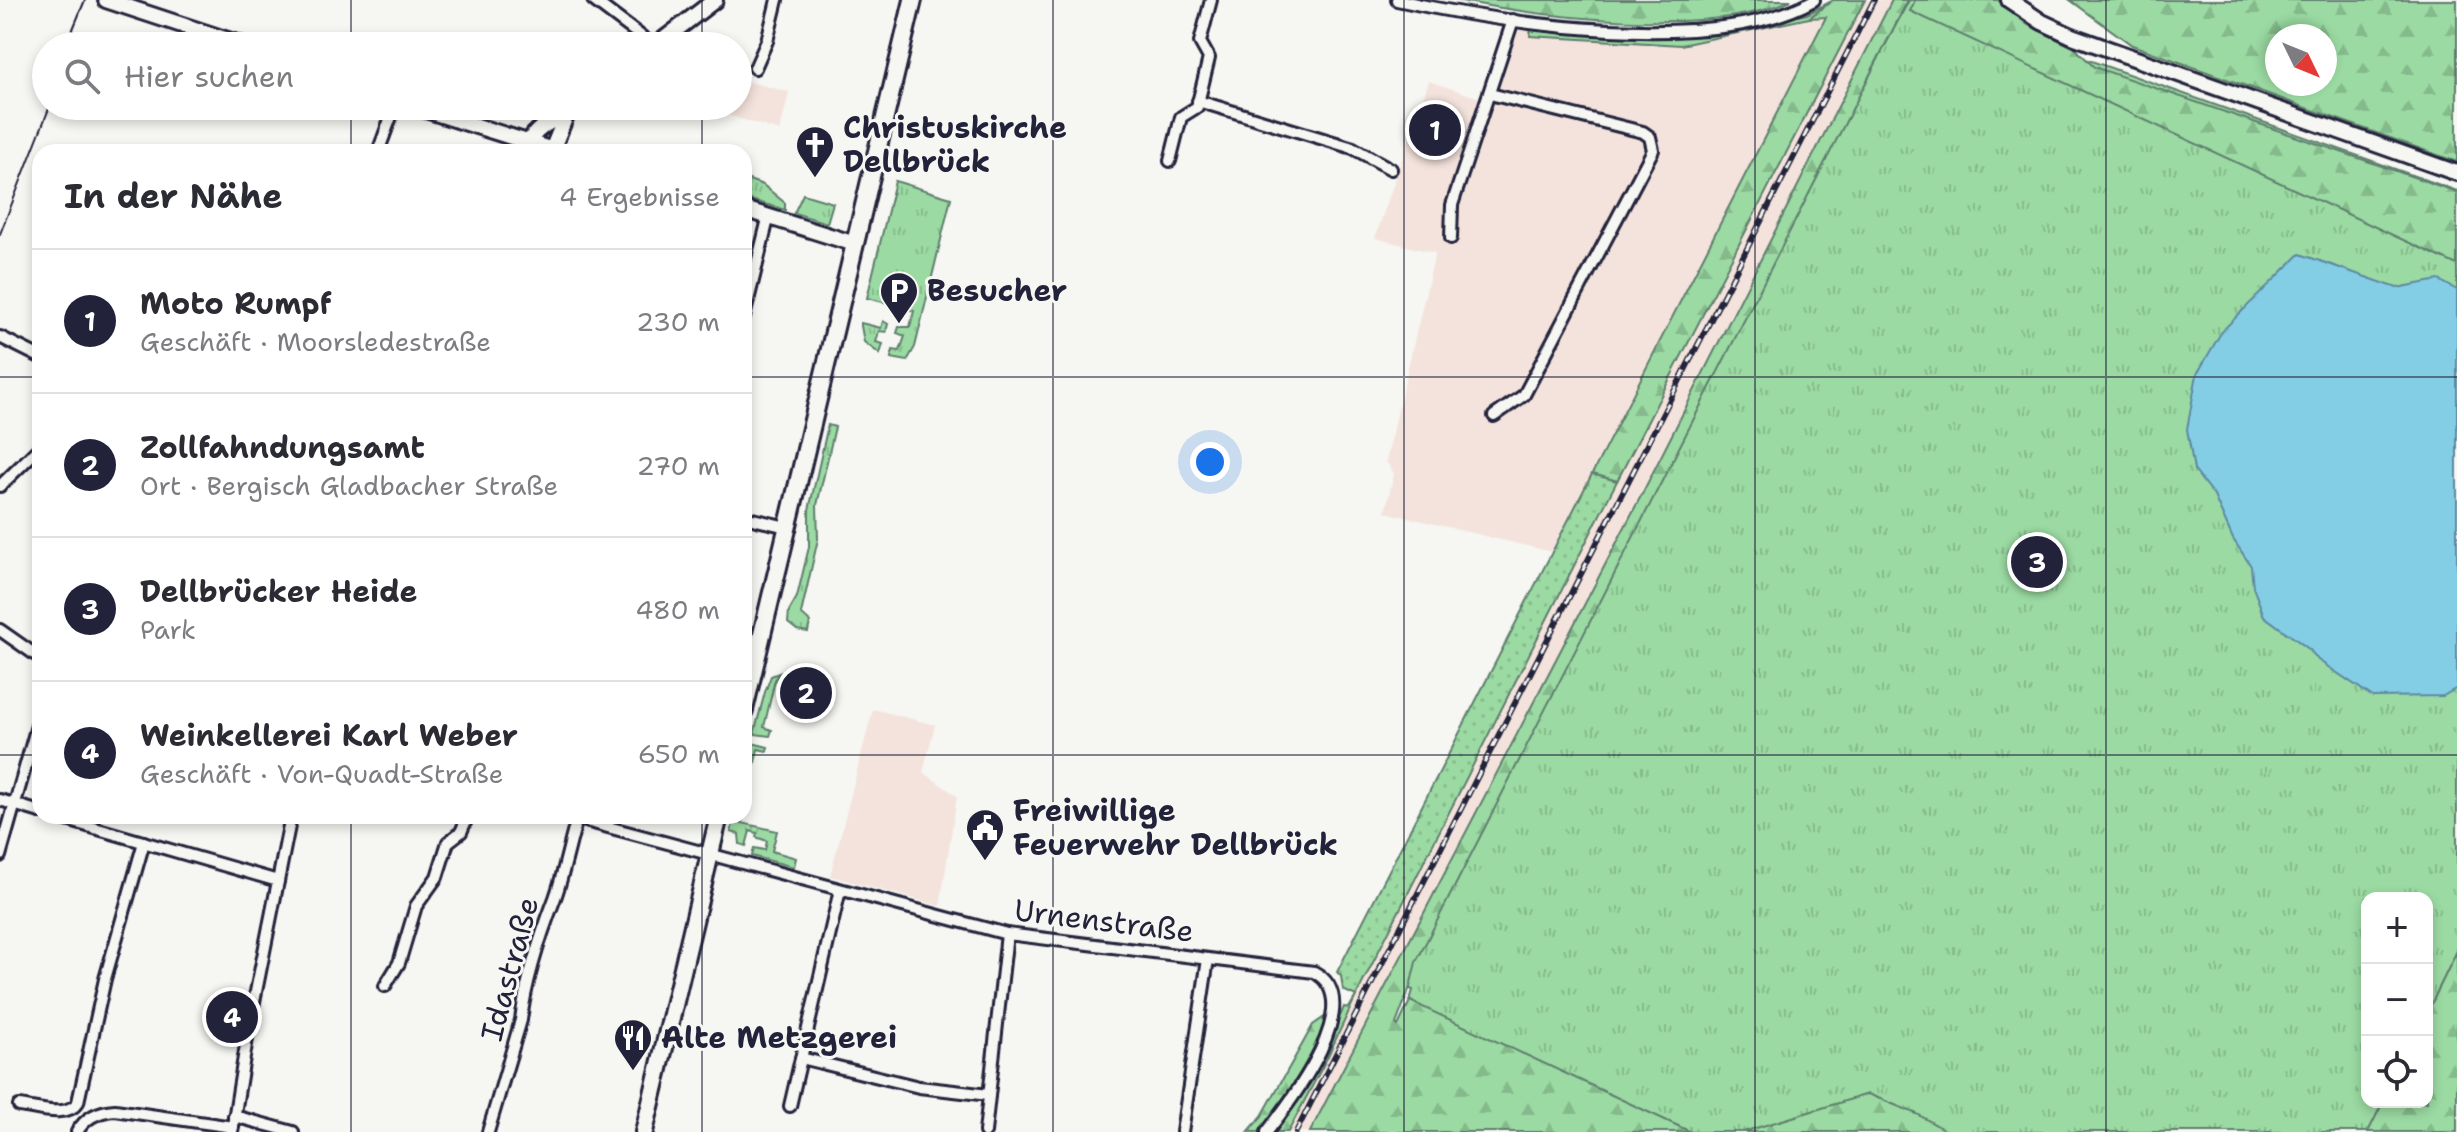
<!DOCTYPE html>
<html lang="de">
<head>
<meta charset="utf-8">
<style>
	body { margin:0; font-family:"Shantell Sans",sans-serif; background:#f7f7f7; color:#2b2b33 }
	.controls { position:absolute; right:24px; bottom:24px; display:grid; overflow:hidden; border-radius:16px; box-shadow:0 4px 12px #0003 }
	.controls button { width:72px; height:72px; display:grid; place-items:center; padding:0; border:0; border-bottom:2px solid #e1e1e2; background:#fff; color:#2b2b33; font:40px sans-serif }
	.compass { position:absolute; left:2265px; top:24px; width:72px; height:72px; border-radius:50%; background:#fff; box-shadow:0 4px 12px #0003; rotate:133deg }
	.you { position:absolute; left:1210px; top:462px; width:28px; height:28px; margin:-20px; border:6px solid #fff; border-radius:50%; background:#1a73e8; box-shadow:0 0 0 12px #1a73e833 }
	.badge { display:grid; place-items:center; width:52px; height:52px; border-radius:50%; background:#22223b; color:#fff; font-size:26px; font-weight:700 }
	.pin { position:absolute; translate:-50% -50%; border:4px solid #fff; box-shadow:0 2px 8px #0006 }
	.list { margin:0; padding:0; list-style:none }
	h2 { display:flex; justify-content:space-between; align-items:center; height:104px; margin:0; padding:0 32px; font-size:34px }
	h2 small { font-size:26px; font-weight:400; color:#7c7c81 }
	.list li { display:grid; grid-template-columns:52px 1fr auto; gap:24px; align-items:center; box-sizing:border-box; height:144px; padding:0 32px; border-top:2px solid #e1e1e2 }
	.list b { display:block; font-size:30px; white-space:nowrap }
	.list p { margin:0; font-size:26px; white-space:nowrap; color:#7c7c81 }
	.list em { font-size:26px; font-style:normal; color:#7c7c81 }
	.icon { flex:none; width:44px; height:44px; fill:none; stroke:currentColor; stroke-width:2; stroke-linecap:round; stroke-linejoin:round }
	.map { position:relative; flex:none; width:2457px; height:1132px; overflow:hidden }
	.search { position:absolute; background:#fff; box-shadow:0 4px 12px #0003; left:32px; top:32px; width:720px; height:88px; display:flex; align-items:center; gap:20px; box-sizing:border-box; padding:0 28px; border-radius:44px; color:#7c7c81; font-size:30px }
	.panel { position:absolute; background:#fff; box-shadow:0 4px 12px #0003; left:32px; top:144px; width:720px; height:680px; border-radius:24px }
	.map>svg:first-child { display:block }
</style>
</head>
<body>
<div class="map">
<svg width="2457" height="1132" viewBox="0 0 2457 1132">
	<defs>
		<pattern id="grass-tufts" width="24" height="20" patternUnits="userSpaceOnUse" patternTransform="scale(2)"><rect width="24" height="20" fill="#9bdaa2"/><path d="M3 7l-1-3M5 7V3M7 7l1-3M15 17l-1-3M17 17v-4M19 17l1-3" fill="none" stroke="#85bb8c"/></pattern>
		<pattern id="forest-firs" width="22" height="20" patternUnits="userSpaceOnUse" patternTransform="scale(2)"><rect width="22" height="20" fill="#9bdaa2"/><path d="M5 1l3.5 6h-7zM16 11l3.5 6h-7z" fill="#85bb8c"/></pattern>
		<pattern id="garden-dots" width="8" height="8" patternUnits="userSpaceOnUse" patternTransform="scale(2)"><rect width="8" height="8" fill="#9bdaa2"/><path d="M2 2h.1M6 6h.1" fill="none" stroke="#85bb8c" stroke-width="1.8" stroke-linecap="round"/></pattern>
	</defs>
	<rect width="100%" height="100%" fill="#f6f6f2"/>
	<filter id="ink" filterUnits="userSpaceOnUse"><feTurbulence type="fractalNoise" baseFrequency=".0125" numOctaves="2"/><feDisplacementMap in="SourceGraphic" scale="16" xChannelSelector="R" yChannelSelector="G"/><feConvolveMatrix kernelMatrix="1 2 1 2 8 2 1 2 1" color-interpolation-filters="sRGB"/></filter>
	<g filter="url(#ink)">
		<g fill="#f4e3dc">
			<polygon points="1865,0 1892,0 1643,492 1310,1132 1288,1132 1617,481"/>
			<polygon points="1826,16 1552,552 1385,512 1394,474 1386,461 1435,253 1375,238 1429,81 1491,102 1512,40 1518,31 1531,27 1530,36 1681,45"/>
			<polygon points="738,72 741,80 789,92 780,131 698,106 738,106"/>
			<polygon points="873,709 935,725 923,772 957,796 940,906 830,876"/>
		</g>
		<g fill="url(#grass-tufts)" stroke="#5e7e6e" stroke-width="2">
			<path d="M 1909,0 L 1998,0 C 2017,24 2050,36 2077,48 L 2080,57 L 2457,191 L 2457,951 L 2427,1013 L 2427,898 L 2367,898 L 2367,1102 L 2383,1102 L 2376,1117 L 2382,1132 L 1371,1132 L 1421,1006 L 1410,1001 L 1413,990 L 1395,982 Z"/>
			<polygon points="1830,2 1809,18 1681,45 1530,36 1531,27 1725,31 1807,14"/>
			<polygon points="749,180 763,185 785,203 785,210 744,198"/>
			<polygon points="895,181 951,198 915,347 907,361 891,358 893,350 900,351 905,336 897,333 899,327 910,327 914,311 899,307 896,314 894,312 895,305 867,298"/>
			<polygon points="803,194 833,203 827,223 794,213"/>
			<polygon points="883,321 888,324 886,332 879,331 876,342 883,344 880,354 864,342 861,326 861,323 881,328"/>
			<polygon points="828,425 835,427 817,505 818,539 801,614 810,622 808,632 797,630 788,623 789,611 797,597 809,547 809,510"/>
			<polygon points="779,673 775,680 764,727 772,730 770,736 754,734 765,692 771,676"/>
			<polygon points="752,743 768,747 767,751 758,749 744,811 744,777"/>
			<polygon points="735,816 743,816 742,823 777,831 772,851 796,858 794,867 752,856 754,848 765,850 767,841 756,837 757,833 750,831 746,846 740,844 739,834 731,832"/>
		</g>
		<g fill="url(#forest-firs)" stroke="#5e7e6e" stroke-width="2" fill-rule="evenodd">
			<path d="M 1456,0 L 1791,0 C 1713,38 1541,17 1456,0 Z"/>
			<polygon points="1833,0 1865,0 1617,481 1592,474 1826,17 1809,18"/>
			<polygon points="1892,0 1908,0 1416,962 1410,987 1396,1024 1398,1026 1410,1001 1691,1132 1310,1132 1643,492"/>
			<polygon points="1915,0 1998,0 2028,25 2075,48 2094,67 2457,192 2457,265 1910,11"/>
			<path d="M 2070,0 L 2457,0 L 2457,162 L 2132,45 ZM 2277,36 L 2325,36 L 2325,84 L 2277,84 Z"/>
			<polygon points="2457,951 2457,1132 2368,1132 2383,1102 2427,1102 2427,1013"/>
			<path d="M 1356,996 L 1327,1058 L 1288,1132 L 1272,1132 C 1303,1093 1325,1053 1344,1007 L 1349,1008 Z"/>
			<path d="M 1326,1016 L 1327,1020 C 1309,1061 1288,1096 1261,1132 L 1248,1132 L 1262,1116 L 1313,1025 Z"/>
			<polygon points="1868,1094 1917,1114 1948,1132 1743,1132"/>
		</g>
		<polygon fill="url(#garden-dots)" stroke="#5e7e6e" stroke-width="2" points="1592,474 1617,481 1356,996 1343,990 1341,976 1337,972"/>
		<polygon fill="#84cee5" stroke="#5d89a1" stroke-width="2" points="2300,254 2397,288 2439,280 2457,290 2457,688 2443,696 2373,697 2318,660 2310,650 2264,616 2253,587 2251,566 2233,539 2214,496 2194,470 2187,429 2197,374 2222,331"/>
		<g fill="none" stroke-linecap="round" stroke-linejoin="round">
			<g stroke="#22223b" stroke-width="16">
				<g id="street">
					<polyline points="593,0 654,46"/>
					<path d="M 1397,0 C 1505,24 1716,56 1814,0"/>
					<polyline points="755,68 767,41 777,0"/>
					<polyline points="1490,94 1643,132 1650,137 1653,150 1524,395 1494,416"/>
					<polyline points="1198,101 1353,148 1391,169"/>
					<polyline points="378,152 395,106"/>
					<polyline points="1170,161 1181,117 1197,107 1209,58 1200,42 1211,0"/>
					<polyline points="1451,238 1452,205 1513,20"/>
					<polyline points="744,317 768,219"/>
					<polyline points="0,337 40,357"/>
					<polyline points="0,486 40,447"/>
					<polyline points="744,517 787,527"/>
					<polyline points="0,630 40,658"/>
					<polyline points="0,800 40,812"/>
					<polyline points="53,816 278,881"/>
					<path d="M 567,816 L 1007,934 L 1314,972 C 1369,1001 1291,1101 1267,1132"/>
					<polyline points="0,856 40,715"/>
					<polyline points="385,986 399,963 416,906 437,877 448,842 461,832 468,816"/>
					<polyline points="801,1058 919,1087 989,1095"/>
					<path d="M 19,1106 C 37,1108 67,1119 78,1102 L 105,979 L 144,842"/>
					<polyline points="790,1106 840,890"/>
					<polyline points="234,1116 293,1132"/>
					<path d="M 77,1132 C 85,1118 99,1111 115,1110 L 233,1127"/>
					<polyline points="232,1132 248,1032 291,816"/>
					<path d="M 488,1132 L 521,1020 C 526,979 540,937 555,898 C 564,873 569,845 577,819"/>
					<polyline points="985,1132 1007,934"/>
					<polyline points="1182,1132 1208,959"/>
				</g>
			</g>
			<g stroke="#22223b" stroke-width="20">
				<g id="secondary">
					<polyline points="106,0 246,46"/>
					<polyline points="2009,0 2042,22 2072,36 2457,173"/>
					<polyline points="655,46 715,0"/>
					<polyline points="413,106 559,152"/>
					<path d="M 529,143 C 536,124 564,117 578,106"/>
					<polyline points="552,150 566,116"/>
					<polyline points="744,209 855,244"/>
				</g>
			</g>
			<g stroke="#22223b" stroke-width="22">
				<g id="primary">
					<polyline points="744,710 913,0"/>
					<polyline points="644,1132 719,816"/>
				</g>
			</g>
			<use href="#street" stroke="#f6f6f2" stroke-width="10"/>
			<use href="#secondary" stroke="#f6f6f2" stroke-width="14"/>
			<use href="#primary" stroke="#f6f6f2" stroke-width="16"/>
			<g stroke="#22223b" stroke-width="2">
				<polyline points="66,46 85,0"/>
				<polyline points="0,234 50,106"/>
			</g>
			<g stroke="#22223b" stroke-width="6">
				<polyline id="rail" points="1296,1132 1874,0"/>
			</g>
			<use href="#rail" stroke="#f6f6f2" stroke-width="3" stroke-dasharray="9" stroke-linecap="butt"/>
		</g>
	</g>
	<path fill="none" stroke="#22223b" stroke-width="2" stroke-opacity="0.55" d="M 351,0 L 351,46M 702,0 L 702,46M 1053,0 L 1053,1132M 1404,0 L 1404,1132M 1755,0 L 1755,1132M 2106,0 L 2106,1132M 351,106 L 351,152M 702,106 L 702,152M 0,377 L 40,377M 744,377 L 2457,377M 0,755 L 40,755M 744,755 L 2457,755M 351,816 L 351,1132M 702,816 L 702,1132"/>
	<defs>
		<g id="church-pin" transform="scale(2)"><path d="M0 17L-7.5 6A9.5 9.5 0 1 1 7.5 6Z" fill="#22223b" stroke="#f6f6f2"/><path d="M-1.2-6h2.4v3.5h3.3v2.4h-3.3V6h-2.4V-.1h-3.3v-2.4h3.3Z" fill="#fff"/></g>
		<g id="parking-pin" transform="scale(2)"><path d="M0 17L-7.5 6A9.5 9.5 0 1 1 7.5 6Z" fill="#22223b" stroke="#f6f6f2"/><path d="M-3.5-5.5H1a3.5 3.5 0 0 1 0 7H-1V5.5H-3.5ZM-1-3.4V-.6H.8a1.4 1.4 0 0 0 0-2.8Z" fill="#fff"/></g>
		<g id="civic-pin" transform="scale(2)"><path d="M0 17L-7.5 6A9.5 9.5 0 1 1 7.5 6Z" fill="#22223b" stroke="#f6f6f2"/><path d="M-.6-6.5H3V-4.5H.6V-3L4-1V1h2V6H-6V1h2V-1L-.6-3ZM-1.2 2.5V6h2.4V2.5Z" fill="#fff"/></g>
		<g id="restaurant-pin" transform="scale(2)"><path d="M0 17L-7.5 6A9.5 9.5 0 1 1 7.5 6Z" fill="#22223b" stroke="#f6f6f2"/><path d="M-5-6h1v4h1v-4h1v4h1v-4h1v5L-1.5 .5V6h-2V.5L-5-1ZM5-6V6H3V1.5H1.5Q1.5-4 5-6Z" fill="#fff"/></g>
	</defs>
	<g fill-rule="evenodd">
		<use href="#church-pin" x="815" y="145"/>
		<use href="#parking-pin" x="899" y="291"/>
		<use href="#civic-pin" x="985" y="828"/>
		<use href="#restaurant-pin" x="633" y="1038"/>
	</g>
	<g text-anchor="middle" stroke-width="6" stroke-linejoin="round" paint-order="stroke">
		<g font-size="30" font-weight="bold" fill="#22223b" stroke="#f6f6f2" text-anchor="start">
			<text x="843" y="138">Christuskirche<tspan x="843" dy="34">Dellbrück</tspan></text>
			<text x="927" y="301">Besucher</text>
			<text x="1013" y="821">Freiwillige<tspan x="1013" dy="34">Feuerwehr Dellbrück</tspan></text>
			<text x="661" y="1048">Alte Metzgerei</text>
		</g>
		<g font-size="30" fill="#22223b" stroke="#f6f6f2">
			<text transform="translate(1104 921) rotate(7)" y="10">Urnenstraße</text>
			<text transform="translate(510 969) rotate(-75)" y="10">Idastraße</text>
		</g>
	</g>
</svg>
<div class="controls">
<button>+</button>
<button>−</button>
<button><svg class="icon" aria-label="locate" viewBox="0 0 24 24"><circle cx="12" cy="12" r="6"/><path d="M12 2v4M12 18v4M2 12h4M18 12h4"/></svg></button>
</div>
<svg class="compass" viewBox="-18 -18 36 36"><path d="M0-13l5 13h-10z" fill="#e53935"/><path d="M0 13l5-13h-10z" fill="#7c7c81"/></svg>
<div class="you"></div>
<div class="pin badge" style="left:1435px;top:130px">1</div>
<div class="pin badge" style="left:806px;top:693px">2</div>
<div class="pin badge" style="left:2037px;top:562px">3</div>
<div class="pin badge" style="left:232px;top:1017px">4</div>
<div class="search"><svg class="icon" aria-label="search" viewBox="0 0 24 24"><circle cx="10" cy="10" r="6"/><path d="M15 15l6 6"/></svg>Hier suchen</div>
<section class="panel">
<h2>In der Nähe<small>4 Ergebnisse</small></h2>
<ul class="list">
<li><span class="badge">1</span><div><b>Moto Rumpf</b><p>Geschäft · Moorsledestraße</p></div><em>230 m</em></li>
<li><span class="badge">2</span><div><b>Zollfahndungsamt</b><p>Ort · Bergisch Gladbacher Straße</p></div><em>270 m</em></li>
<li><span class="badge">3</span><div><b>Dellbrücker Heide</b><p>Park</p></div><em>480 m</em></li>
<li><span class="badge">4</span><div><b>Weinkellerei Karl Weber</b><p>Geschäft · Von-Quadt-Straße</p></div><em>650 m</em></li>
</ul>
</section>
</div>
</body>
</html>
